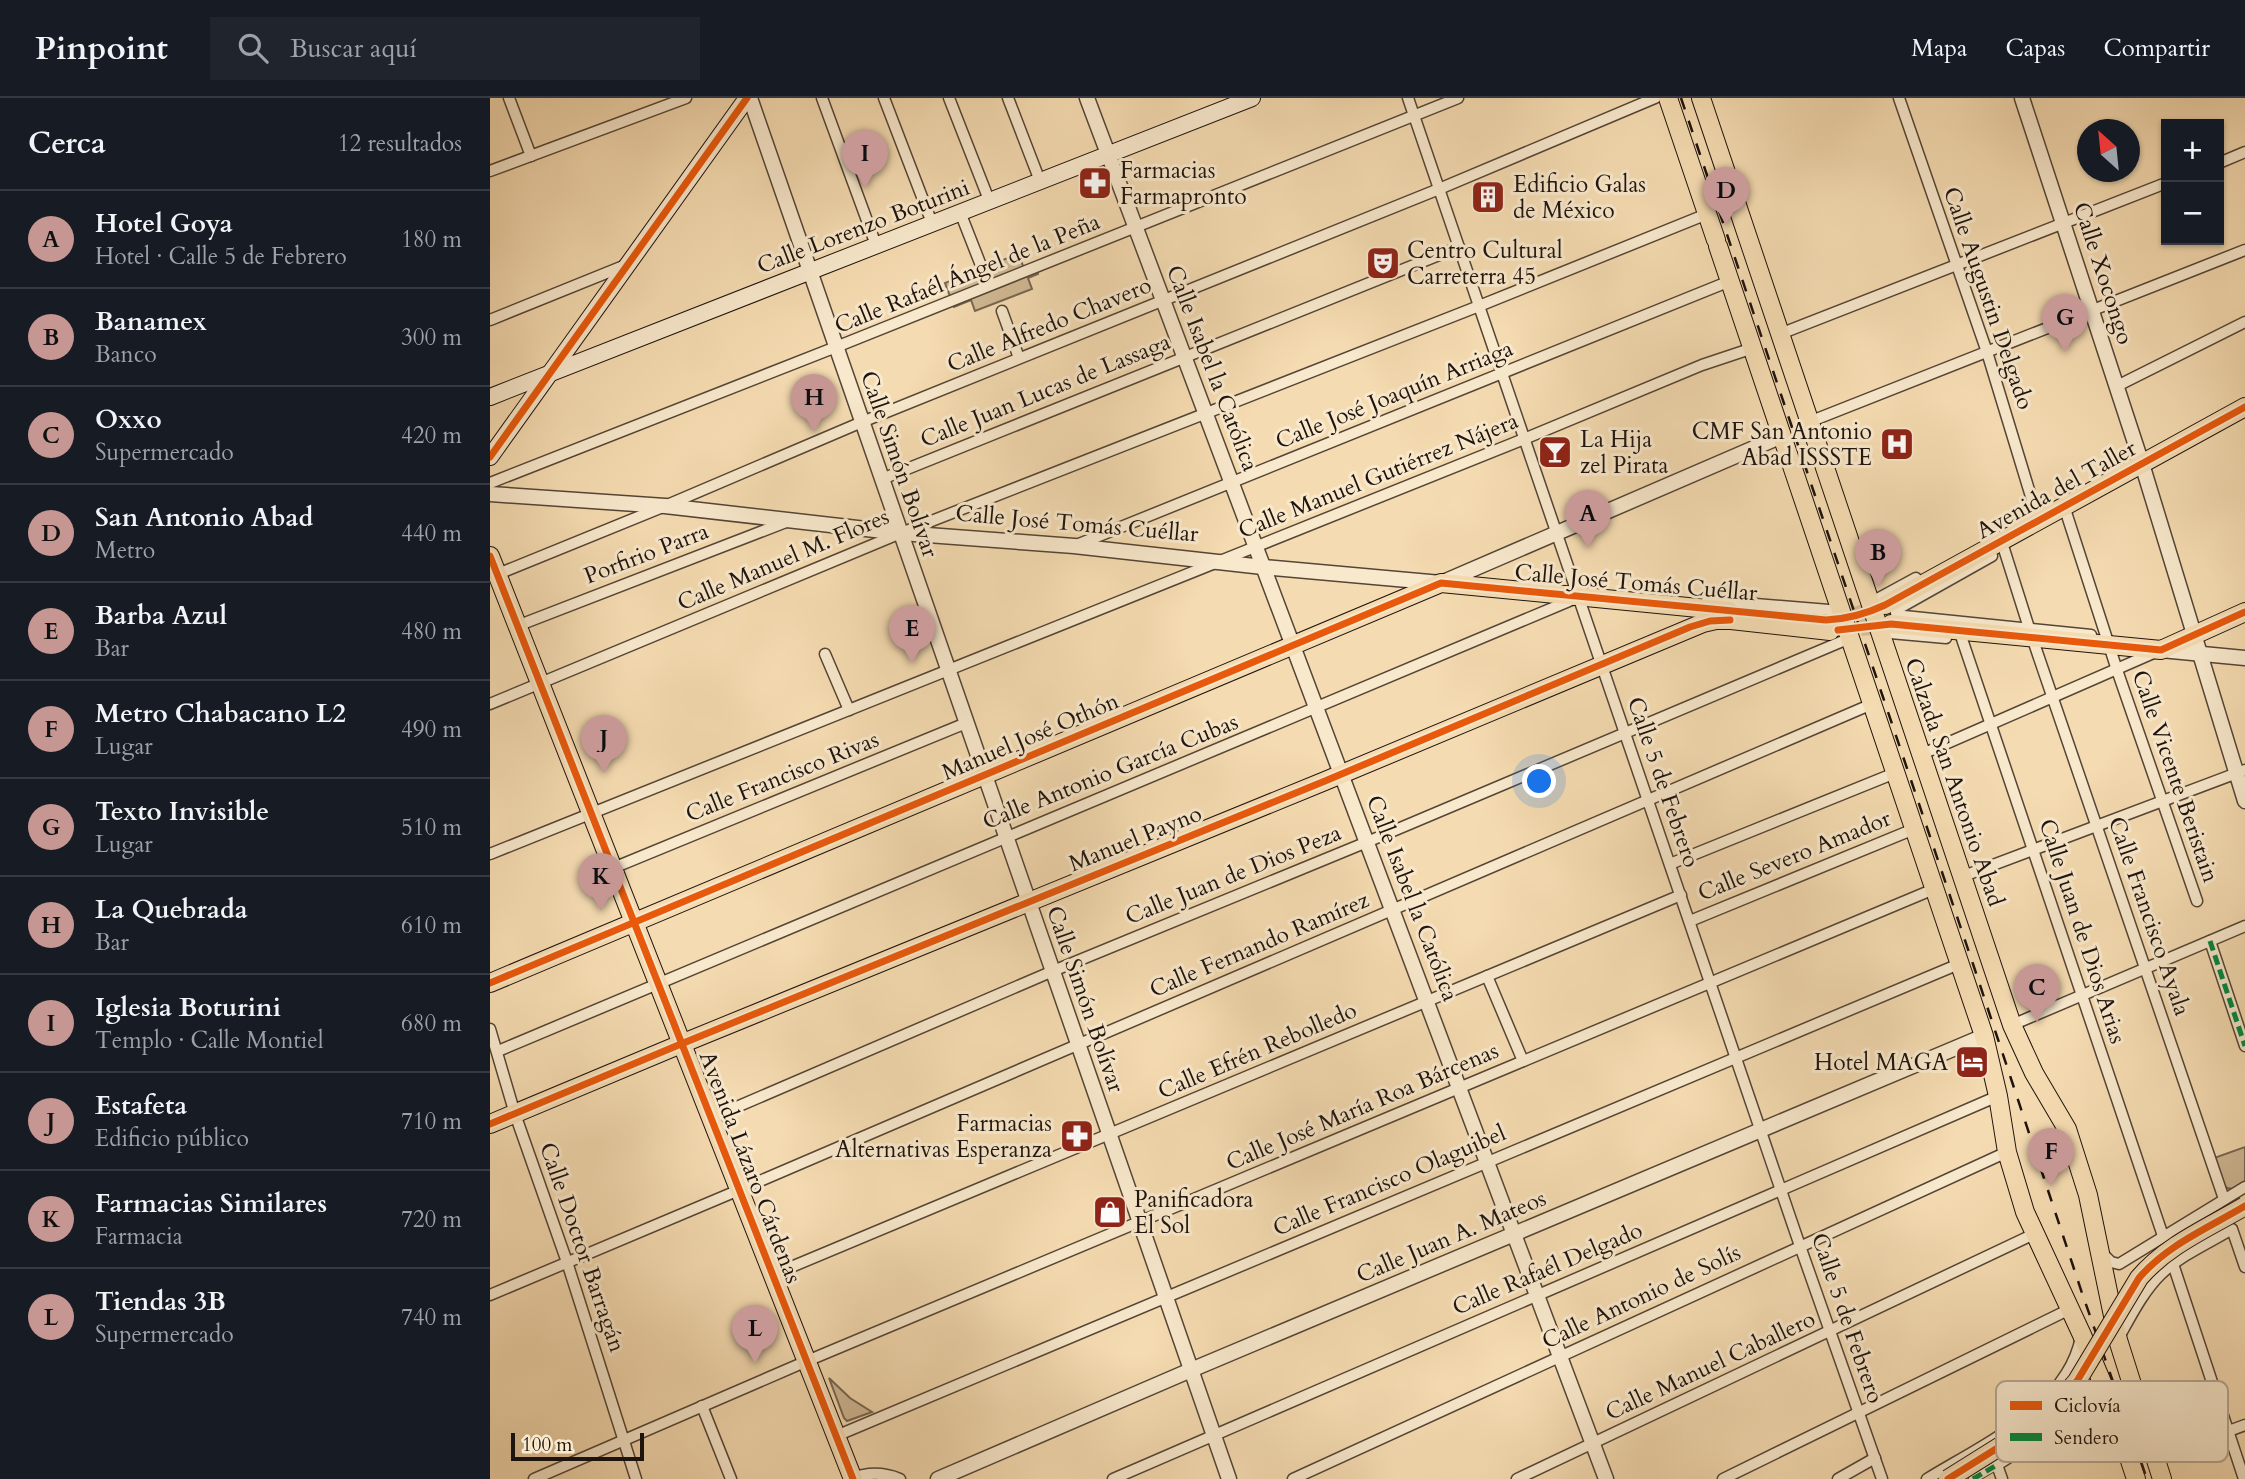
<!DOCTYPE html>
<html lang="es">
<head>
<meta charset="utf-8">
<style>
	body { margin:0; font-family:Cardo,serif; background:#20242c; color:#f1f3f6 }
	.controls { position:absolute; right:21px; top:21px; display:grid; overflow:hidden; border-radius:0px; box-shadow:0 2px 5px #0004 }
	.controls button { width:63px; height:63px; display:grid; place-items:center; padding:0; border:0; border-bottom:2px solid #363941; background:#171b24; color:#f1f3f6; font:35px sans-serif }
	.compass { position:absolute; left:1587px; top:21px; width:63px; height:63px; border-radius:50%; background:#171b24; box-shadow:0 2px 5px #0004; rotate:333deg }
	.scale { position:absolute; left:21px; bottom:18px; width:133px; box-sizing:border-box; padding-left:7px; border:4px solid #1e130d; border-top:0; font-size:19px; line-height:24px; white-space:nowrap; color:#1e130d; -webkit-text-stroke:5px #f8e8cc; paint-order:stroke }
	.you { position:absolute; left:1050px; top:684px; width:24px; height:24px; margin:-18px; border:5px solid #fff; border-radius:50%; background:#1a73e8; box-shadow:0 0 0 10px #1a73e833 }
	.badge { display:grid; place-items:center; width:46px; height:46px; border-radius:50%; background:#c59692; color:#111; font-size:23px; font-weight:700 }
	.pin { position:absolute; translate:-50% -58px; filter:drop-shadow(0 2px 4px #0008) }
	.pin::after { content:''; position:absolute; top:37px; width:24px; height:21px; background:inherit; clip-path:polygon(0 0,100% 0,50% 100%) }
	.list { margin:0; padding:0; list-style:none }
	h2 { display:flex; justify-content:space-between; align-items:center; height:91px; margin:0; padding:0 28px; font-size:30px }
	h2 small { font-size:23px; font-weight:400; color:#9ea1a6 }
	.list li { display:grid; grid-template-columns:46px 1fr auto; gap:21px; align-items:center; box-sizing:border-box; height:98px; padding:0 28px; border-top:2px solid #363941 }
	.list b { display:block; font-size:26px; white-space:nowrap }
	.list p { margin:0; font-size:23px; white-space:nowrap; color:#9ea1a6 }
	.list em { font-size:23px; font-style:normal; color:#9ea1a6 }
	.icon { flex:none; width:38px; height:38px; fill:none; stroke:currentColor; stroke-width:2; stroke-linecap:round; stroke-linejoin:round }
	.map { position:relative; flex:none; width:1755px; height:1381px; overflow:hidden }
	header { display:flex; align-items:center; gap:42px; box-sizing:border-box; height:98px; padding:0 35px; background:#171b24; border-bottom:2px solid #363941 }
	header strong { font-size:33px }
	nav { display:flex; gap:38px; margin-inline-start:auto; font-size:24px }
	.search { width:490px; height:63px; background:#20242c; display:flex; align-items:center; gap:18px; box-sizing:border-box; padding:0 24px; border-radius:0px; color:#9ea1a6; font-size:26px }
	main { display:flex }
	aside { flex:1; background:#171b24 }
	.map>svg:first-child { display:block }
</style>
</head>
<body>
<header>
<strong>Pinpoint</strong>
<div class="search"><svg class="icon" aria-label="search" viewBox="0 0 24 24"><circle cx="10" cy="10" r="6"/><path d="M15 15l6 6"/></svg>Buscar aquí</div>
<nav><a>Mapa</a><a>Capas</a><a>Compartir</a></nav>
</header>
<main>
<aside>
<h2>Cerca<small>12 resultados</small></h2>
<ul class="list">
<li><span class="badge">A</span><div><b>Hotel Goya</b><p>Hotel · Calle 5 de Febrero</p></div><em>180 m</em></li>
<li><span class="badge">B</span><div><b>Banamex</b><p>Banco</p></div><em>300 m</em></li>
<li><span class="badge">C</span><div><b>Oxxo</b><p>Supermercado</p></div><em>420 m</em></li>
<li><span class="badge">D</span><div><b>San Antonio Abad</b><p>Metro</p></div><em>440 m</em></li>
<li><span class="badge">E</span><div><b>Barba Azul</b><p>Bar</p></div><em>480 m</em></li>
<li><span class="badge">F</span><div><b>Metro Chabacano L2</b><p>Lugar</p></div><em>490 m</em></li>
<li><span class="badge">G</span><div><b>Texto Invisible</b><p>Lugar</p></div><em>510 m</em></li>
<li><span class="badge">H</span><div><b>La Quebrada</b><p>Bar</p></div><em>610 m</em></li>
<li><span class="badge">I</span><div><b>Iglesia Boturini</b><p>Templo · Calle Montiel</p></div><em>680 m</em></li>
<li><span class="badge">J</span><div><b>Estafeta</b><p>Edificio público</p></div><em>710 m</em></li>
<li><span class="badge">K</span><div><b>Farmacias Similares</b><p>Farmacia</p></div><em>720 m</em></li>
<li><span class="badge">L</span><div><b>Tiendas 3B</b><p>Supermercado</p></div><em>740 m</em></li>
</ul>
</aside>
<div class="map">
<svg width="1755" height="1381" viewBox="0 0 1755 1381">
	<rect width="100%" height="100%" fill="#f5dbb1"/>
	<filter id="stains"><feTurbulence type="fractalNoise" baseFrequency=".00286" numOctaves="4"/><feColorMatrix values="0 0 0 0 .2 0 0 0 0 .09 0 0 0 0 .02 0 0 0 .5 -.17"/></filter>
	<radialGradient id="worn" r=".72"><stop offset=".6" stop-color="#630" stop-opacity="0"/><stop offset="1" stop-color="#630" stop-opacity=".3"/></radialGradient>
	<g fill="#d0b995" stroke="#776651" stroke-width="2">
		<polygon points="528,156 534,170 544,166 548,176 538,180 542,191 485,213 481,202 464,209 455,185"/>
		<polygon points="1755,1049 1755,1083 1743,1091 1737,1090 1732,1085 1724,1060"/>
		<polygon points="339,1280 360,1300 382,1314 357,1323 354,1320"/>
	</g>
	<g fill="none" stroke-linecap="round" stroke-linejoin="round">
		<g stroke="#d5bd98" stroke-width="18" stroke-dasharray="18 9" stroke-linecap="butt">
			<path d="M 1336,522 C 1357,521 1376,516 1395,507"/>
			<polyline points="1344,532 1401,526"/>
		</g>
		<g stroke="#544536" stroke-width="10">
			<polyline id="pedestrian" points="1483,1381 1507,1367"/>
		</g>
		<g stroke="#544536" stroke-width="13">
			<g id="minor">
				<polyline points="19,0 41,58"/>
				<polyline points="332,0 386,147"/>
				<polyline points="394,0 442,125"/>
				<polyline points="459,0 499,102"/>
				<polyline points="518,0 550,83"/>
				<polyline points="918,0 1310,1148 1392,1381"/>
				<polyline points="1409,0 1497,254 1546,415"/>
				<polyline points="1729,65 1755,54"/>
				<polyline points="0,73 196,0"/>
				<polyline points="470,114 490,165"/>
				<polyline points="512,213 529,260"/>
				<polyline points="0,222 136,167"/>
				<polyline points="1290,236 1676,85"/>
				<polyline points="1627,288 1755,224"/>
				<polyline points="1319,324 1755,152"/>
				<polyline points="392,381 969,149"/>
				<polyline points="0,385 346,249 968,0"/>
				<polyline points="1574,408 1627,572 1707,803"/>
				<polyline points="584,448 1240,183"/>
				<polyline points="1514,451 1539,530"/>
				<polyline points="1502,458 1406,512 1406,515 1414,518 1601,537"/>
				<polyline points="3,478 175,408 372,324 949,91 1165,0"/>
				<polyline points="1217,502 1351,513"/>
				<polyline points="1380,505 1426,480"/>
				<polyline points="27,528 296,424"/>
				<polyline points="1389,534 1456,540"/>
				<polyline points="1472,541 1673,1138"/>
				<polyline points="1545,548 1734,1101"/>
				<polyline points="335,556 359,612"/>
				<polyline points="0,606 411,435 989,208 1217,116"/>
				<polyline points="1430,657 1668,553"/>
				<polyline points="0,756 1034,341 1212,267 1263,250"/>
				<polyline points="1180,766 1405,675"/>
				<polyline points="123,770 476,625"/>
				<polyline points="1471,779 1755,672"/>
				<polyline points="1200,823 1424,731"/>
				<polyline points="1720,843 1755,948"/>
				<polyline points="997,878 1033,963"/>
				<polyline points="1522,927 1755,828"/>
				<polyline points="0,931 25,1016 77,1164 146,1381"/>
				<polyline points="8,953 1084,501"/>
				<polyline points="221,1020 563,873 877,744 1360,540"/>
				<polyline points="1612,1155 1621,1164 1629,1166 1755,1089"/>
				<polyline points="1683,1166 1754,1381"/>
				<polyline points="282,1177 1191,797"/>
				<polyline points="0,1197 249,1092 1382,606"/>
				<path d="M 1628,1241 C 1641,1218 1652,1195 1671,1176 C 1691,1157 1719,1145 1742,1131 L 1755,1169"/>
				<polyline points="212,1308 241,1381"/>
				<polyline points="346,1338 1469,866"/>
				<polyline points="1665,1360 1755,1327"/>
				<polyline points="44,1381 317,1263 1444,791"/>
				<path d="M 360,1381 C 377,1374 393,1374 410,1381"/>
				<polyline points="623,1381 1508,998"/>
				<polyline points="803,1381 1517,1054"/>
				<polyline points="1027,1381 1544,1136"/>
				<polyline points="1233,1381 1580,1211"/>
				<polyline points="1348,1381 1385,1360"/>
				<path d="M 1437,1381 C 1492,1347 1578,1309 1591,1239"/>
				<polyline points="1512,1381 1507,1367 1555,1337 1581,1317 1596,1300 1611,1299 1620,1307"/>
			</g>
		</g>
		<g stroke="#544536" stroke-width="17">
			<g id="tertiary">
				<polyline points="260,0 739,1381"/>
				<polyline points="597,0 1116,1381"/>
				<polyline points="1532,0 1652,366 1755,703"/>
				<polyline points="0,396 175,408 411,435 584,448 773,469 951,485 1292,338"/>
				<polyline points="1671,552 1755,560"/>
				<polyline points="448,1381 701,1272 1494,938"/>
			</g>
		</g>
		<g stroke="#1e130d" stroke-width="18">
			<g id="secondary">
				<polyline points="0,299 762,0"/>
				<polyline points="0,359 257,0"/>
			</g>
		</g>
		<g stroke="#1e130d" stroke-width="20">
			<g id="primary">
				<polyline points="0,458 363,1381"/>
				<polyline points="1395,507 1755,309"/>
				<polyline points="1401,526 1671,552 1755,514"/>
				<polyline points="0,885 951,485 1239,513"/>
				<polyline points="0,1026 191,946 835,683 1213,525 1226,522 1241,522 1340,533"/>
			</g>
		</g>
		<g stroke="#1e130d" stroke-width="20">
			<g id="trunk">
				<polyline points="1178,0 1226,142"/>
				<polyline points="1211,0 1522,927 1544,975 1577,1031 1598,1097 1628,1242 1672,1381"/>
				<polyline points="1228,148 1494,938 1508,998 1517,1054 1535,1114 1592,1237 1622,1308 1646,1381"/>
			</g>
		</g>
		<use href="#pedestrian" stroke="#f8e8cc" stroke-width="8"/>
		<use href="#minor" stroke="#f8e8cc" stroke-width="10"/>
		<use href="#tertiary" stroke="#f8e8cc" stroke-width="14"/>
		<use href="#secondary" stroke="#f8e8cc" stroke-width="16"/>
		<use href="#primary" stroke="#f5dbb1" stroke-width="18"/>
		<use href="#trunk" stroke="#f5dbb1" stroke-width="18"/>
		<polyline stroke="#1e130d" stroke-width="2.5" stroke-dasharray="12 12" stroke-linecap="butt" points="1191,0 1485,872 1592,1195 1657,1381"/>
		<g stroke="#1e130d" stroke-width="20" stroke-linecap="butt">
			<path id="primary-bridge" d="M 1458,1381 L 1541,1329 L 1562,1312 L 1587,1283 L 1649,1180 C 1677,1147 1718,1130 1755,1108"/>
		</g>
		<use href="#primary-bridge" stroke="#f5dbb1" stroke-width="18"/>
		<g stroke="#00873e" stroke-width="5" stroke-dasharray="10 5" stroke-linecap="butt">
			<polyline points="1720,843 1755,948"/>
			<polyline points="1483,1381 1507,1367"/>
		</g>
		<g stroke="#f8e8cc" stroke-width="11">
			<g id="cycleway">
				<polyline points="0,359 257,0"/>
				<polyline points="0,458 363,1381"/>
				<polyline points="1348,532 1401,526 1671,552 1755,514"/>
				<path d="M 0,885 L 951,485 L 1336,522 C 1357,521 1376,516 1395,507 L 1755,309"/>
				<polyline points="0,1026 191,946 835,683 1200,529 1220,523 1240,522"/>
				<path d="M 1458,1381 L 1541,1329 L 1562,1312 L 1587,1283 L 1649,1180 C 1677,1147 1718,1130 1755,1108"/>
			</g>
		</g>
		<use href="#cycleway" stroke="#e8590c" stroke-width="7"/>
	</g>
	<defs>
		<g id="pharmacy-square" transform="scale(1.75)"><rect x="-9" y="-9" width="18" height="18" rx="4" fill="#8f2418" stroke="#f8e8cc"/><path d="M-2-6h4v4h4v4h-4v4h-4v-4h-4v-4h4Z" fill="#fff"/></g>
		<g id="building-square" transform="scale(1.75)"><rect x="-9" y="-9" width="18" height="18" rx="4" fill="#8f2418" stroke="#f8e8cc"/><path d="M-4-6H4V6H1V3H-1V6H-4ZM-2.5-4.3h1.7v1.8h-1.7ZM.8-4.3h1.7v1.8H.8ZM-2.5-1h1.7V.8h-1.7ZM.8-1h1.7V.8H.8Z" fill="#fff"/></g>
		<g id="theatre-square" transform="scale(1.75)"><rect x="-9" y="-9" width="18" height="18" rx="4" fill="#8f2418" stroke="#f8e8cc"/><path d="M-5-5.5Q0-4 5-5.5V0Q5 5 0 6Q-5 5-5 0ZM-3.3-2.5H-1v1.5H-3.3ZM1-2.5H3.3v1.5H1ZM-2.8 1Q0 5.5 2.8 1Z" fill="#fff"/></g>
		<g id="hospital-square" transform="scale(1.75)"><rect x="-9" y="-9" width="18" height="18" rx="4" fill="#8f2418" stroke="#f8e8cc"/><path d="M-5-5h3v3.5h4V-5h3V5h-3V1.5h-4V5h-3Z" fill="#fff"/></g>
		<g id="bar-square" transform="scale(1.75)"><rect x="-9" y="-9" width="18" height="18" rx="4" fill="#8f2418" stroke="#f8e8cc"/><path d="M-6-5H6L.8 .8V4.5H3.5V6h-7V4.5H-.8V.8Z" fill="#fff"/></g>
		<g id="hotel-square" transform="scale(1.75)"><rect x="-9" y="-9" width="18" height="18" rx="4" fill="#8f2418" stroke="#f8e8cc"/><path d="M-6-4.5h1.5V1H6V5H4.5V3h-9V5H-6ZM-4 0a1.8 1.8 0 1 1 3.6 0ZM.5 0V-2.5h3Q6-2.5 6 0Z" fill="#fff"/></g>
		<g id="shop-square" transform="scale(1.75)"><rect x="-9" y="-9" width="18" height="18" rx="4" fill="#8f2418" stroke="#f8e8cc"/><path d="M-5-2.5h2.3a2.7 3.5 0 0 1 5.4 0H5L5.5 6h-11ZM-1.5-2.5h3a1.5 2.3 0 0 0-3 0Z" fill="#fff"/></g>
	</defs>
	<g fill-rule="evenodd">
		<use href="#pharmacy-square" x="605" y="85"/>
		<use href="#building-square" x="998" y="99"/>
		<use href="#theatre-square" x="893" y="165"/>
		<use href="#hospital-square" x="1407" y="346"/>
		<use href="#bar-square" x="1065" y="354"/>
		<use href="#hotel-square" x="1482" y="964"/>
		<use href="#pharmacy-square" x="587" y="1038"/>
		<use href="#shop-square" x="620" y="1114"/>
	</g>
	<g text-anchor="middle" stroke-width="6" stroke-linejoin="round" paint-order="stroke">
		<g font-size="23" fill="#1e130d" stroke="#f8e8cc" text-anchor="start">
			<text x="630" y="80">Farmacias<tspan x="630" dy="26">Farmapronto</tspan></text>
			<text x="1023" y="94">Edificio Galas<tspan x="1023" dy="26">de México</tspan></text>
			<text x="917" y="160">Centro Cultural<tspan x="917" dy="26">Carreterra 45</tspan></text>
			<text x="1382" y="341" text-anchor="end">CMF San Antonio<tspan x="1382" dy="26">Abad ISSSTE</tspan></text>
			<text x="1090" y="349">La Hija<tspan x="1090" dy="26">zel Pirata</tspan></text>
			<text x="1458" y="972" text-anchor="end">Hotel MAGA</text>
			<text x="562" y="1033" text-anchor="end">Farmacias<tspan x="562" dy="26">Alternativas Esperanza</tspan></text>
			<text x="644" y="1109">Panificadora<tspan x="644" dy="26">El Sol</tspan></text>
		</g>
		<g font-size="23" fill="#1e130d" stroke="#f8e8cc">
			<text transform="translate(373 128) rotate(-21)" y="8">Calle Lorenzo Boturini</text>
			<text transform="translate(477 175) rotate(-22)" y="8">Calle Rafaél Ángel de la Peña</text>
			<text transform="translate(1614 175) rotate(72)" y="8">Calle Xocongo</text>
			<text transform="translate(1499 200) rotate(71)" y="8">Calle Augustin Delgado</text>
			<text transform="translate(559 226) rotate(-22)" y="8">Calle Alfredo Chavero</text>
			<text transform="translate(723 270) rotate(69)" y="8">Calle Isabel la Católica</text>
			<text transform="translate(555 292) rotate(-22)" y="8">Calle Juan Lucas de Lassaga</text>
			<text transform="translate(904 296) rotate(-22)" y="8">Calle José Joaquín Arriaga</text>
			<text transform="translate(410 366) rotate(71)" y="8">Calle Simón Bolívar</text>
			<text transform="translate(888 377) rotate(-22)" y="8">Calle Manuel Gutiérrez Nájera</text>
			<text transform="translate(1566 391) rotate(-29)" y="8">Avenida del Taller</text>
			<text transform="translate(587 425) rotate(5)" y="8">Calle José Tomás Cuéllar</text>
			<text transform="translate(156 455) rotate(-21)" y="8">Porfirio Parra</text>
			<text transform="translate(293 461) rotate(-23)" y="8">Calle Manuel M. Flores</text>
			<text transform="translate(1146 484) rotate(5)" y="8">Calle José Tomás Cuéllar</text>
			<text transform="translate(540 638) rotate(-23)" y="8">Manuel José Othón</text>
			<text transform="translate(620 673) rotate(-22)" y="8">Calle Antonio García Cubas</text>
			<text transform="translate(292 678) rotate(-22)" y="8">Calle Francisco Rivas</text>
			<text transform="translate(1686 678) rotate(71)" y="8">Calle Vicente Beristain</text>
			<text transform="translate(1174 684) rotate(71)" y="8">Calle 5 de Febrero</text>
			<text transform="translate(1465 684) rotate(71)" y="8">Calzada San Antonio Abad</text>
			<text transform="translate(645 740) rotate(-22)" y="8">Manuel Payno</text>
			<text transform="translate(1304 757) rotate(-22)" y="8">Calle Severo Amador</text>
			<text transform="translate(743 776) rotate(-22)" y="8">Calle Juan de Dios Peza</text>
			<text transform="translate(923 800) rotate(69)" y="8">Calle Isabel la Católica</text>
			<text transform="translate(1660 818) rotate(71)" y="8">Calle Francisco Ayala</text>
			<text transform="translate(1593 833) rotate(72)" y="8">Calle Juan de Dios Arias</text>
			<text transform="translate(769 846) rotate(-23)" y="8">Calle Fernando Ramírez</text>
			<text transform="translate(596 901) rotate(71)" y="8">Calle Simón Bolívar</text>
			<text transform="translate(767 952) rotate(-23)" y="8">Calle Efrén Rebolledo</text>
			<text transform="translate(872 1008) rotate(-23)" y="8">Calle José María Roa Bárcenas</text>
			<text transform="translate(261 1069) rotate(69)" y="8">Avenida Lázaro Cárdenas</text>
			<text transform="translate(899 1082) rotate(-23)" y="8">Calle Francisco Olaguibel</text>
			<text transform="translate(961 1138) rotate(-23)" y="8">Calle Juan A. Mateos</text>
			<text transform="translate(93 1149) rotate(71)" y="8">Calle Doctor Barragán</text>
			<text transform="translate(1057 1170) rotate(-23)" y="8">Calle Rafaél Delgado</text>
			<text transform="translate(1151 1198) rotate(-25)" y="8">Calle Antonio de Solís</text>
			<text transform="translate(1358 1220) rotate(71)" y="8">Calle 5 de Febrero</text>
			<text transform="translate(1220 1267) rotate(-25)" y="8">Calle Manuel Caballero</text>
		</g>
	</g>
	<rect x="1506" y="1283" width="232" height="81" rx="10" fill="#f8e8cc" stroke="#b7a893" stroke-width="2"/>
	<rect x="1520" y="1303" width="32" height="9" fill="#e8590c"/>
	<rect x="1520" y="1335" width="32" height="8" fill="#00873e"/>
	<g font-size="19" fill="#1e130d">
		<text x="1564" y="1314">Ciclovía</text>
		<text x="1564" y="1346">Sendero</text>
	</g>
	<rect width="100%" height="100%" filter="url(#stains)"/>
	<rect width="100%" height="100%" fill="url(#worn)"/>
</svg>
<div class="controls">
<button>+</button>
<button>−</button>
</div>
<svg class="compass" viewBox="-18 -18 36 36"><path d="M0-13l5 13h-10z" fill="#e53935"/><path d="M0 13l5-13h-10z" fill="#9ea1a6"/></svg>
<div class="scale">100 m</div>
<div class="you"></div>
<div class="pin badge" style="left:1098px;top:450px">A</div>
<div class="pin badge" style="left:1388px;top:489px">B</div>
<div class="pin badge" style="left:1547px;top:924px">C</div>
<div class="pin badge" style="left:1236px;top:127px">D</div>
<div class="pin badge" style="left:422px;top:565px">E</div>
<div class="pin badge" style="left:1561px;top:1088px">F</div>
<div class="pin badge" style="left:1575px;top:254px">G</div>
<div class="pin badge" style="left:324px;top:334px">H</div>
<div class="pin badge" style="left:375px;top:90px">I</div>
<div class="pin badge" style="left:114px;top:675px">J</div>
<div class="pin badge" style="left:111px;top:813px">K</div>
<div class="pin badge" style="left:265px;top:1265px">L</div>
</div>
</main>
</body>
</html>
